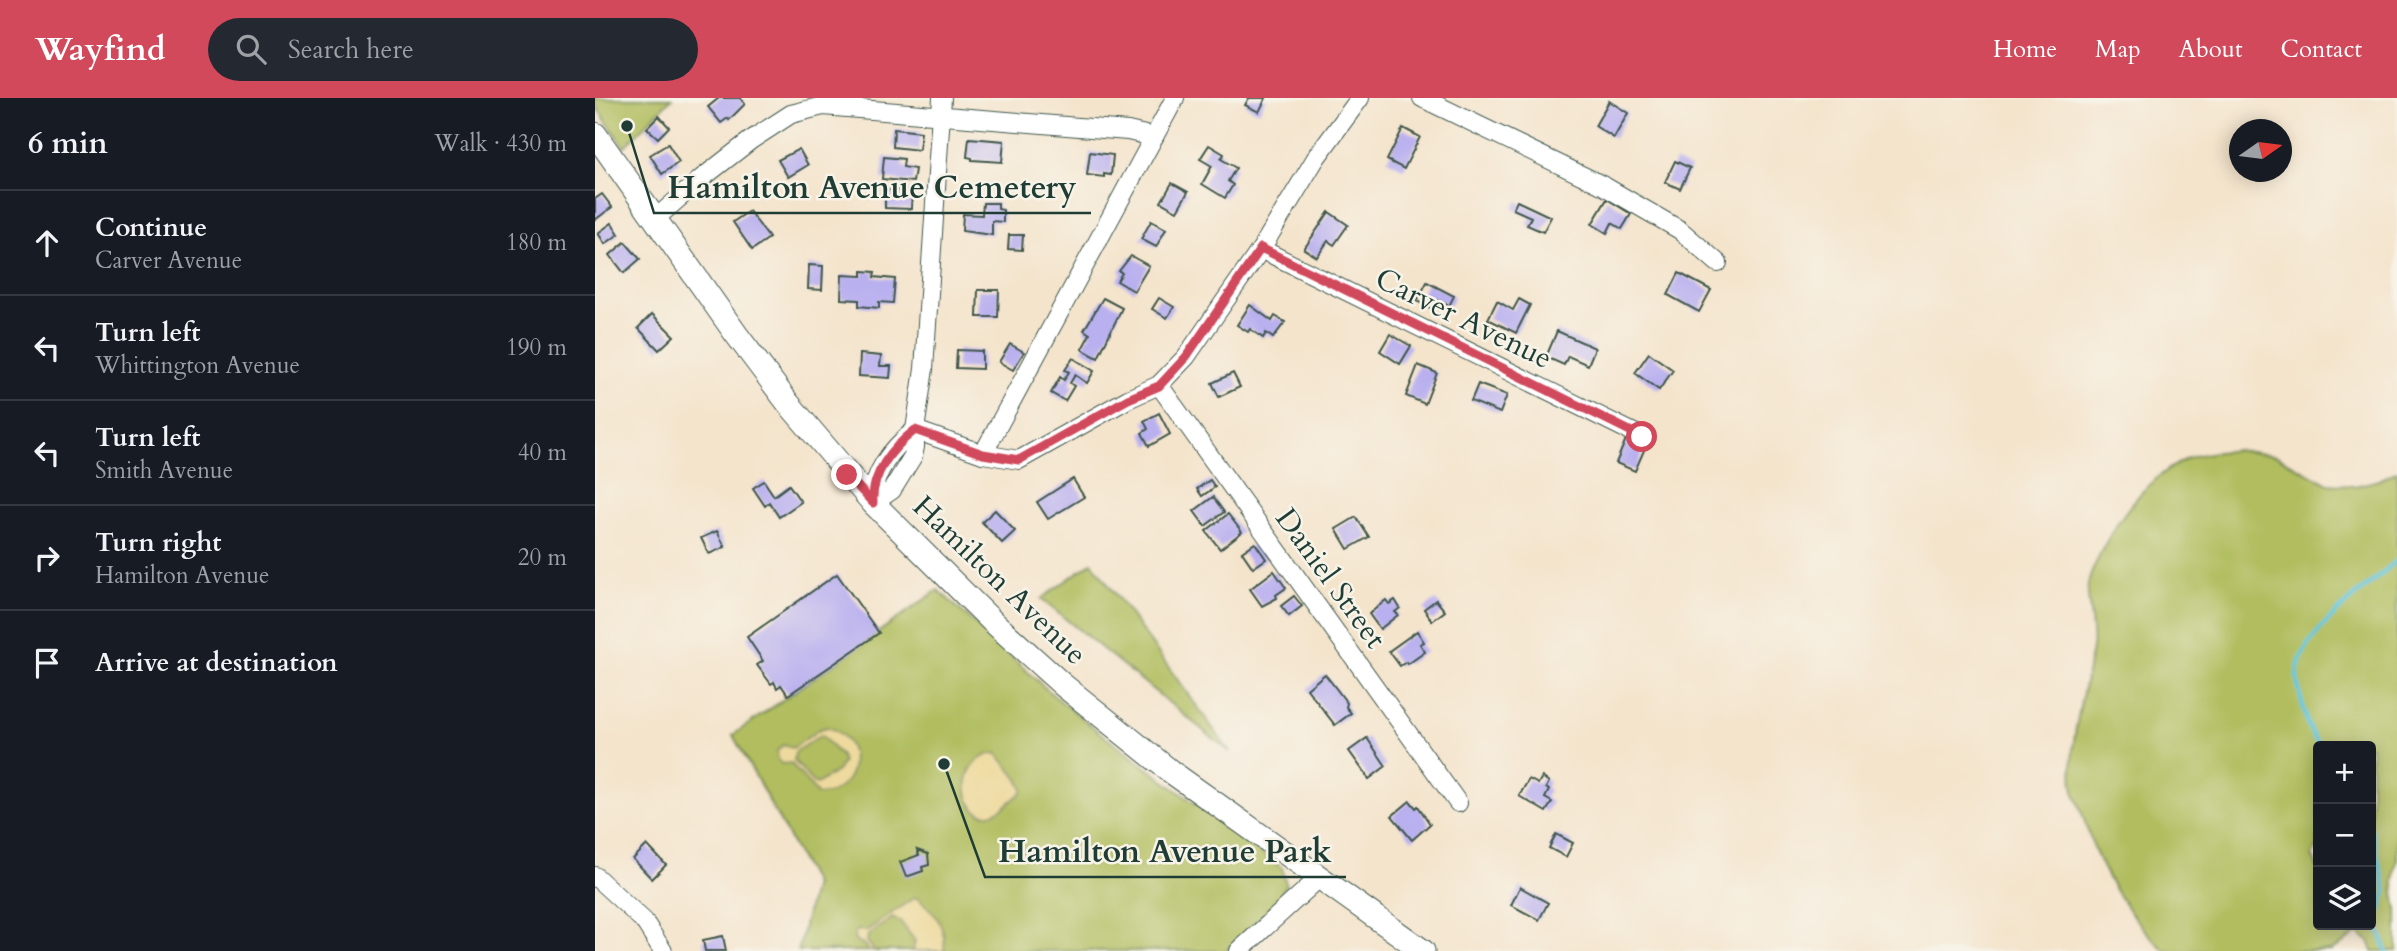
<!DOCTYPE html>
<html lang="en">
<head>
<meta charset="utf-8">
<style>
	body { margin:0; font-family:Cardo,serif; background:#242831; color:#f1f3f6 }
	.controls { position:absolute; right:21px; bottom:21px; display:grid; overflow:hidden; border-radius:7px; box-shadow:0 4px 18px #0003 }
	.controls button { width:63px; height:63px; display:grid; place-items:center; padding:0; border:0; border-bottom:2px solid #363941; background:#171b24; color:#f1f3f6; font:35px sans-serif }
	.compass { position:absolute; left:1634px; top:21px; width:63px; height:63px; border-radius:50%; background:#171b24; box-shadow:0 4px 18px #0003; rotate:76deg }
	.stop { position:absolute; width:21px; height:21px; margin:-16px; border:5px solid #d1495b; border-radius:50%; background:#fff }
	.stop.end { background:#d1495b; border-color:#fff; box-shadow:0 2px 7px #0008 }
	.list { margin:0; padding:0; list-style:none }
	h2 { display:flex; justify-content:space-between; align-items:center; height:91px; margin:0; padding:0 28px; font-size:30px }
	h2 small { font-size:23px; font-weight:400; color:#9ea1a6 }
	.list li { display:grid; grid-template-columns:46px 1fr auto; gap:21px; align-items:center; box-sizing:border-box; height:105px; padding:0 28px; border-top:2px solid #363941 }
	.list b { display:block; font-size:26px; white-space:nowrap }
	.list p { margin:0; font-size:23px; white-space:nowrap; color:#9ea1a6 }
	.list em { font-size:23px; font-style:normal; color:#9ea1a6 }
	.icon { flex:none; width:38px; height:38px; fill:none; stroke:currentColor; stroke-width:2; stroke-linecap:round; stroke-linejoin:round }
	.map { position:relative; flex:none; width:1802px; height:853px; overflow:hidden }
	header { display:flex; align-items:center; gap:42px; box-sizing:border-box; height:98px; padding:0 35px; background:#d1495b; color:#fff }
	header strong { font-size:33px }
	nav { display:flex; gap:38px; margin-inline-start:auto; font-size:24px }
	.search { width:490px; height:63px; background:#242831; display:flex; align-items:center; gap:18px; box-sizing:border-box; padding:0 24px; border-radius:38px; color:#9ea1a6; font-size:26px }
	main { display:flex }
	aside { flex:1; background:#171b24 }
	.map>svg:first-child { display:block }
</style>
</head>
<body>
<header>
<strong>Wayfind</strong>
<div class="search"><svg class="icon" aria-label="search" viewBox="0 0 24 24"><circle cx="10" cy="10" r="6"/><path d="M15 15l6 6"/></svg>Search here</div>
<nav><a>Home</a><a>Map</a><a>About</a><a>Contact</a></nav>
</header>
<main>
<aside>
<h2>6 min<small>Walk · 430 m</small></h2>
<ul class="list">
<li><svg class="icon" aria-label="ahead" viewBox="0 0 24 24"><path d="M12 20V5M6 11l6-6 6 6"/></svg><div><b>Continue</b><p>Carver Avenue</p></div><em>180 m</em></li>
<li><svg class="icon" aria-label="left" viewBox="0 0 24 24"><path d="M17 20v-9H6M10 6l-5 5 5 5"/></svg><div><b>Turn left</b><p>Whittington Avenue</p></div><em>190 m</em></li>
<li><svg class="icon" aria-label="left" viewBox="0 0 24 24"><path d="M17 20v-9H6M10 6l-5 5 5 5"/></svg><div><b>Turn left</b><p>Smith Avenue</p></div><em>40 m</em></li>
<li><svg class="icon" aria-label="right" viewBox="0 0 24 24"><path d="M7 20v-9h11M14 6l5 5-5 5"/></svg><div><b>Turn right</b><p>Hamilton Avenue</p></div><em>20 m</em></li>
<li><svg class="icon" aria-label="arrive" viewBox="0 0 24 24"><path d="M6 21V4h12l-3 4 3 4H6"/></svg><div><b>Arrive at destination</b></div></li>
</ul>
</aside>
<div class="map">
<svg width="1802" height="853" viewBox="0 0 1802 853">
	<rect width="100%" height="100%" fill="#f7f3e8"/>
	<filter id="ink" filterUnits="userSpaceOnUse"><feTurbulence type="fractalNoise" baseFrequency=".0143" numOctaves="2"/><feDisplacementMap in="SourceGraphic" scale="14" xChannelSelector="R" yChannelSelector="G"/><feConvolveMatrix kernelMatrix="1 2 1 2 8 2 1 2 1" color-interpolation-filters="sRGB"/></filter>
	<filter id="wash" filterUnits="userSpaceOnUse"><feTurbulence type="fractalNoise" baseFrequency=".00686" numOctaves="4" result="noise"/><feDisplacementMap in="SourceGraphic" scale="28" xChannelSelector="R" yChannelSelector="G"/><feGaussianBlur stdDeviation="1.57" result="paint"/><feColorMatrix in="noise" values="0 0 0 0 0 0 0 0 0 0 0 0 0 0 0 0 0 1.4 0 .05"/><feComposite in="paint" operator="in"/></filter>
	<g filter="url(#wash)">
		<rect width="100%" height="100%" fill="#f4e4cc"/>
		<g fill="#b1bd5f" stroke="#687d4a" stroke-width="2" fill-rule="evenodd">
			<polygon points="0,0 77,0 29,49 0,7"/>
			<path d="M 1642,352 L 1682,358 L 1733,386 L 1760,388 L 1784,382 L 1802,373 L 1802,761 C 1797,779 1798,794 1802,812 C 1802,825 1802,840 1802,853 L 1778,853 L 1774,843 L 1763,835 L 1736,853 L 1570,853 C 1542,827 1516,791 1501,755 C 1493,735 1487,714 1479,693 C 1471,652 1490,592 1497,550 C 1500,530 1491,503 1493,486 C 1495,476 1501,466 1505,456 C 1525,416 1552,379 1594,360 C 1609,354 1627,354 1642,352 ZM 1723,648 L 1776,648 L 1776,827 L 1723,827 L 1723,771 L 1717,757 L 1723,748 Z"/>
			<polygon points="497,464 635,654 446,501"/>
			<polygon points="343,492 457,596 513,641 687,770 691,786 682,803 631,853 203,853 219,786 138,637"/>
		</g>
		<g fill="#eeda9e" stroke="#868c69" stroke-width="2" fill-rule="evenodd">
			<path d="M 232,629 C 271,641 264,696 223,697 L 196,665 L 187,666 L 183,662 L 182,653 L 188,647 L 198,650 L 225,631 ZM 226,637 L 246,658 L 248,664 L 242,673 L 222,686 L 217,684 L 199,662 L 200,654 Z"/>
			<path d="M 402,655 L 422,680 L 428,691 L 426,695 C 418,701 404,716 393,716 C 367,718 359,659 402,655 Z"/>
			<path d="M 320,799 C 340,812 352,829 349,853 L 318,853 L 320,843 L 305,823 L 297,820 L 273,837 L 272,843 L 279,853 L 274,853 L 268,846 L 261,844 L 259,841 L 260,834 L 264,832 L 271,833 Z"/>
		</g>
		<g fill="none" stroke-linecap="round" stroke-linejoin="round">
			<g stroke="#5fc6dc" stroke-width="4.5">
				<path d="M 1726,648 C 1713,635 1711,621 1707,604 C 1705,596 1702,587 1702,578 C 1704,534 1773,491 1802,462"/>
				<polyline points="1776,731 1791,794 1781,825 1792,853"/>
			</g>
		</g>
		<g id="blocks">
			<g fill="#b9b0ef">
				<polygon points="124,0 145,0 150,6 134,22 133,20 126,25 113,9"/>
				<polygon points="654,0 671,0 664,14 650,7"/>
				<polygon points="1014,3 1033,15 1019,40 1000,28"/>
				<polygon points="64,18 74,29 63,40 52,30"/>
				<polygon points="808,30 825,39 809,71 792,62"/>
				<polygon points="299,31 326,34 324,52 298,49"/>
				<polygon points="374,40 409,43 407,64 377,62 377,60 372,59"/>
				<polygon points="73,46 84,64 67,76 55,57"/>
				<polygon points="614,47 629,56 626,61 641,70 633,83 638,87 630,100 607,86 617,68 605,61"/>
				<polygon points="204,51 213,67 193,79 183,62"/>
				<polygon points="495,54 518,57 516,77 509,76 509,79 492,77"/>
				<polygon points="289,59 309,61 308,69 320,71 318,84 287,81"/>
				<polygon points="1080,63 1095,70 1085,91 1070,84"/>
				<polygon points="577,85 593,94 582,113 566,104"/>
				<polygon points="290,92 317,93 316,111 290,110"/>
				<polygon points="7,96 17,109 0,122 0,101"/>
				<polygon points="1012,101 1036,116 1027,131 1017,125 1012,135 997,126"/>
				<polygon points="922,103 956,119 948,134 932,127 936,119 918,111"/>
				<polygon points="388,105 403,105 403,111 408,112 408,124 397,123 397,137 367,133 368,116 387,117"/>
				<polygon points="154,113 174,140 157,152 138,124"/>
				<polygon points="734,114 753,127 739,147 733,143 722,159 709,151"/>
				<polygon points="556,123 571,131 561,149 546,141"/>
				<polygon points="17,125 24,136 10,146 3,135"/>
				<polygon points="414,137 428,137 427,152 413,151"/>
				<polygon points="30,144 45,161 29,175 15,157"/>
				<polygon points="536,158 554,168 539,193 522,183 527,175 524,173"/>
				<polygon points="214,167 228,168 227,192 213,191"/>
				<polygon points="267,173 280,174 279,179 300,181 298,205 284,204 284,210 264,208 264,202 246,201 247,177 267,178"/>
				<polygon points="1084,175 1116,192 1104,214 1073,197"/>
				<polygon points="832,184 859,198 854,208 842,202 837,211 822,203"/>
				<polygon points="383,192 404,192 403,219 382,219"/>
				<polygon points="508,200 527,210 503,260 487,251 495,236 489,232"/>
				<polygon points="564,200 579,209 572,220 557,211"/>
				<polygon points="924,201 935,207 921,235 893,221 902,203 918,212"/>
				<polygon points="655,207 677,223 680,218 690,224 678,240 671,235 668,240 655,231 653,234 642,227"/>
				<polygon points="57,216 79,238 64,252 43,230"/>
				<polygon points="962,233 1000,250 993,267 973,258 969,267 951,259"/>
				<polygon points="795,236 816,248 805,266 785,253"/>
				<polygon points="415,246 429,254 418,272 404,264"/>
				<polygon points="362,252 387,253 387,271 361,270"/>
				<polygon points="1054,255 1078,272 1064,292 1040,275"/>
				<polygon points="265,256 286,258 285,268 296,268 295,280 264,278"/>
				<polygon points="478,260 499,273 492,285 480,277 475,285 479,288 470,303 456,295 465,279 469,282 474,274 470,272"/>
				<polygon points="823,267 842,275 830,306 811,298"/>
				<polygon points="638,275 645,289 624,299 617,285"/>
				<polygon points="883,286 912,297 905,315 876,303"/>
				<polygon points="564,315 575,336 554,348 547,335 553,331 549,323"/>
				<polygon points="1031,341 1050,350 1040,373 1021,365"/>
				<polygon points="478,381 489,399 453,421 442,404"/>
				<polygon points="615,382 620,389 607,398 602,391"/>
				<polygon points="169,383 179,398 194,387 206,404 184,419 174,404 170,408 158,390"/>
				<polygon points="618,399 629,414 610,428 599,413"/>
				<polygon points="400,412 420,433 407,445 387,424"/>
				<polygon points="633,416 647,434 625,451 611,433"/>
				<polygon points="761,419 774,439 753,451 741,431"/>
				<polygon points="122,433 130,449 114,456 106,440"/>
				<polygon points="660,445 671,461 658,470 647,454"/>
				<polygon points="679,473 691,490 681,497 682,500 667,508 655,491"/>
				<polygon points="242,476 284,535 193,597 186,587 182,590 179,584 176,586 162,567 168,563 152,539"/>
				<polygon points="699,498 707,508 694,518 686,508"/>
				<polygon points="791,502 794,506 800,502 805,510 800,514 803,517 785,531 774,516"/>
				<polygon points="841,502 850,513 837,523 829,511"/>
				<polygon points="822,533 829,544 825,546 830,554 813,566 811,564 805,568 794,553"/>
				<polygon points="730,576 752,605 751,609 756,615 740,627 712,591"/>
				<polygon points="772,640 791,668 774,681 754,653"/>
				<polygon points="947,679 954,684 951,690 954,692 950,700 957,704 951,714 924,698 934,681 943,686"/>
				<polygon points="815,703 821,710 823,708 835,726 817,742 797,718"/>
				<polygon points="961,736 978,745 971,759 954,750"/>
				<polygon points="52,747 71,767 57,781 38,761"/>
				<polygon points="322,752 333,756 334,767 327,769 328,773 311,779 305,764 324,757"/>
				<polygon points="925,789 953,805 944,822 916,807"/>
				<polygon points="128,838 131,853 110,853 108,842"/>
			</g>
		</g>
	</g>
	<g filter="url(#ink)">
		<use href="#blocks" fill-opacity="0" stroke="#3f564b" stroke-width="2"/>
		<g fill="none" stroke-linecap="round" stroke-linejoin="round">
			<g stroke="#3f564b" stroke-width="20">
				<g id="minor">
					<polyline points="827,0 1009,88 1085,132 1123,165"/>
					<polyline points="60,121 107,80 156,42 196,16 228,8 533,33 559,39"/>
					<polyline points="666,151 1047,339"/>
					<polyline points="564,287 863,705"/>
					<polyline points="320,332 388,356 424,362 533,301 564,287 591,259 666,151 721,60 765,0"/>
					<path d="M 320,332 C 297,350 276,376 278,405 L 297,392 L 318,358 L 320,349 L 320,332 L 329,271 L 347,0"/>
					<polyline points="388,356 580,0"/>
					<polyline points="0,778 49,823 68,853"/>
					<polyline points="644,853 724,780"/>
				</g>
			</g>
			<g stroke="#3f564b" stroke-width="25">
				<polyline id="major" points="0,36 141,236 193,305 278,405 397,523 468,587 575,673 828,853"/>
			</g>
			<use href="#minor" stroke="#fff" stroke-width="18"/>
			<use href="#major" stroke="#fff" stroke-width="23"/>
		</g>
	</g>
	<g fill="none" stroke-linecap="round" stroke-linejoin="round" filter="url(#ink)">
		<path stroke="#d1495b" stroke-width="9" d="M 252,377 L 278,405 C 276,376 297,350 320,332 L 388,356 L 424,362 L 533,301 L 564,288 L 591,259 L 666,150 L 1047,339"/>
	</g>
	<g text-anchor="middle" stroke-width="5" stroke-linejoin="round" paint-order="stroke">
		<g font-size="30" fill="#1f3d34" stroke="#f7f3e8">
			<text transform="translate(869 220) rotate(26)" y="10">Carver Avenue</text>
			<text transform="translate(736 480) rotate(54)" y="10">Daniel Street</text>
			<text transform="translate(405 482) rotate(44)" y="10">Hamilton Avenue</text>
		</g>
	</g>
	<path fill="none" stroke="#1f3d34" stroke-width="2.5" d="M32 28L59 115H496M349 666L390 779H751"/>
	<g fill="#1f3d34" stroke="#f7f3e8" stroke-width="2.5">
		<circle cx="32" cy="28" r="7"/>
		<circle cx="349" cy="666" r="7"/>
	</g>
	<g font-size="32" text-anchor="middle" font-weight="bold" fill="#1f3d34" stroke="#f7f3e8" stroke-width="5" stroke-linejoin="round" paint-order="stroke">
		<text x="277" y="100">Hamilton Avenue Cemetery</text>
		<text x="570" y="764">Hamilton Avenue Park</text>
	</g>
</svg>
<div class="controls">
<button>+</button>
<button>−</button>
<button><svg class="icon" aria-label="layers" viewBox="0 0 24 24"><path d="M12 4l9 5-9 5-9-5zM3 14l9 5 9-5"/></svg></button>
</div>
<svg class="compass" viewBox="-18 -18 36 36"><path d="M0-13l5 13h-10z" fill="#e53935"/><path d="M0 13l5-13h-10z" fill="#9ea1a6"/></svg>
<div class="stop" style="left:1047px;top:339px"></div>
<div class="stop end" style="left:252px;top:377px"></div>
</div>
</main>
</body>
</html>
